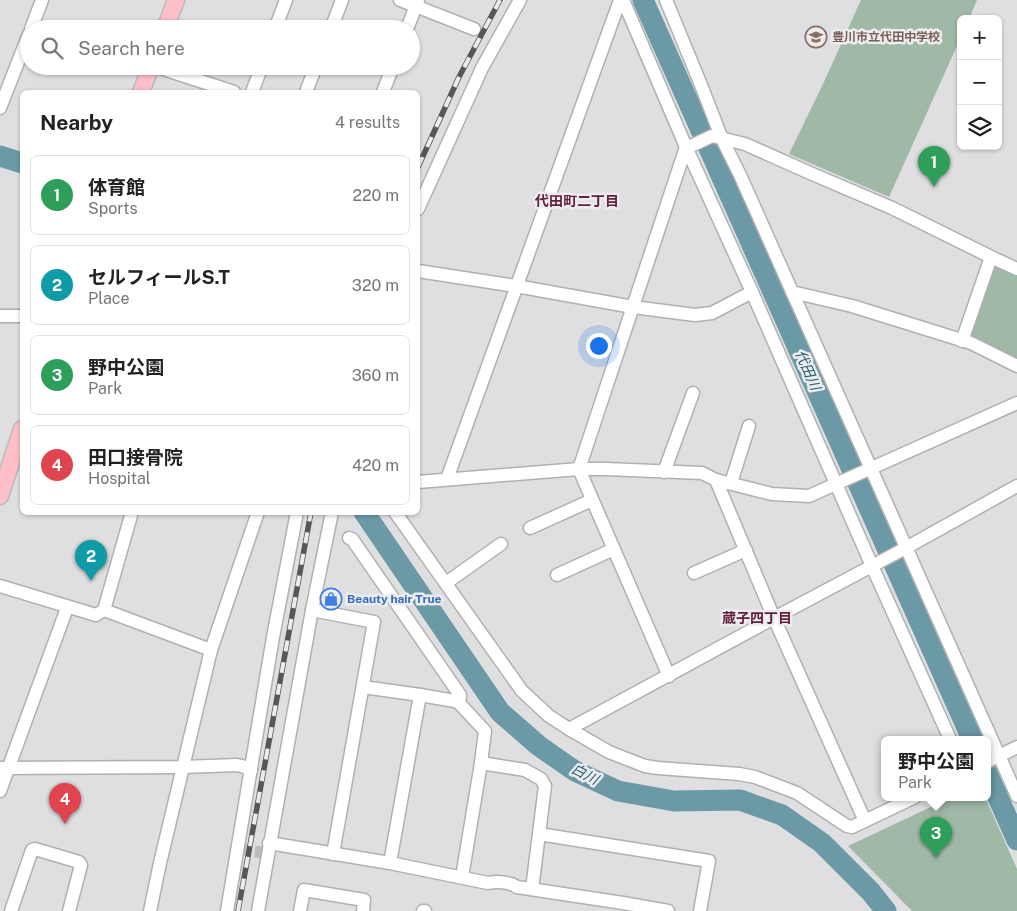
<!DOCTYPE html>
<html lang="en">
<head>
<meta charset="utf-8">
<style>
	body { margin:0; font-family:"Public Sans","Noto Sans JP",sans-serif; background:#f6f6f6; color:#222 }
	.controls { position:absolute; right:15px; top:15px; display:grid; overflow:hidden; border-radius:8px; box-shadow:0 1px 4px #0004 }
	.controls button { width:45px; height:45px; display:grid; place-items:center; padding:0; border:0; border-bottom:1px solid #e0e0e0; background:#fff; color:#222; font:25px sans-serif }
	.you { position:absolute; left:598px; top:345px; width:18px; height:18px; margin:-12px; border:4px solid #fff; border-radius:50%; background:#1a73e8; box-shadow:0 0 0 8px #1a73e833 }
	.badge { display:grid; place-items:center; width:32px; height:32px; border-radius:50%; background:#2563eb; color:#fff; font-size:16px; font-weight:700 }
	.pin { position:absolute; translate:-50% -41px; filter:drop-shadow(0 1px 2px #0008) }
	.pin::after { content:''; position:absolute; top:26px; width:18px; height:15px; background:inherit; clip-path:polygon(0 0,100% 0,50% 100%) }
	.popup { position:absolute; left:881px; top:736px; width:110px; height:65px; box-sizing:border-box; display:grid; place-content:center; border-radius:8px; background:#fff; filter:drop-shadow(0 1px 4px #0005); font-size:16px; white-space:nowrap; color:#767676 }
	.popup b { font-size:19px; color:#222 }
	.popup::after { content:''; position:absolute; left:50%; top:100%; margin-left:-10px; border:10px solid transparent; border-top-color:#fff }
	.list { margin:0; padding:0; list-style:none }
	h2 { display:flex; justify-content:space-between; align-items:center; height:65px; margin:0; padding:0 20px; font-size:21px }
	h2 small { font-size:16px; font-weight:400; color:#767676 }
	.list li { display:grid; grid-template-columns:32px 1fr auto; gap:15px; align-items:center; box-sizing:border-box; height:80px; margin:0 10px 10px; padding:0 10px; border:1px solid #e0e0e0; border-radius:8px }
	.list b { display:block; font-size:19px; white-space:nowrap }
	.list p { margin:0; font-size:16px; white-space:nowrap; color:#767676 }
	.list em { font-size:16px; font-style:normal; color:#767676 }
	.icon { flex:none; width:28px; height:28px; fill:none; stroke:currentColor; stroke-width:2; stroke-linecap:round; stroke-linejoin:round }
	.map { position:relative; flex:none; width:1017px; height:911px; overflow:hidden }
	.search { position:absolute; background:#fff; box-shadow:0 1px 4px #0004; left:20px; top:20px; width:400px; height:55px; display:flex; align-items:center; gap:12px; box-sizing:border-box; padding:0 18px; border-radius:28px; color:#767676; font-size:19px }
	.panel { position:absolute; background:#fff; box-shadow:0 1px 4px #0004; left:20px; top:90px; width:400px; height:425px; border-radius:8px }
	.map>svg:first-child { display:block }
</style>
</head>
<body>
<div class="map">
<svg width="1017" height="911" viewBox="0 0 1017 911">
	<rect width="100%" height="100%" fill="#dfdfe1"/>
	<g fill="#a0b9a6">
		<polygon points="861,0 977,0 969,19 961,19 961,37 889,197 789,154 823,84"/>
		<polygon points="998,265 1017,274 1017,359 972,338 969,333 992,267"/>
		<polygon points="952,797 985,797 1017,869 1017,911 912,911 848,846"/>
	</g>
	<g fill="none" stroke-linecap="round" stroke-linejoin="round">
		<g stroke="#6b9aa6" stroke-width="21">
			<polyline points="643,0 972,739"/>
			<polyline points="0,156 22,163"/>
			<polyline points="364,512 500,712 539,746 575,771 618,791 674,801 740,800 782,815 822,843 871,892 886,911"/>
			<polyline points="987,773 1017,840"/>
		</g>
		<polyline stroke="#bdbdbf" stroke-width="12" stroke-dasharray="12 6" stroke-linecap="butt" points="237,849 268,853"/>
		<g stroke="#b0b0b2" stroke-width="15">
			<g id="minor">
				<polyline points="400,0 474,29"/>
				<polyline points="623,0 686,147 752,292 872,566 950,739"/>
				<polyline points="666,0 701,85 722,139 740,175 1017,796"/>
				<polyline points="31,29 42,0"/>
				<polyline points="275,29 286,0"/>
				<polyline points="331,29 342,0"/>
				<polyline points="407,29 418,0"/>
				<polyline points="154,66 234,92"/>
				<polyline points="252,92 262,66"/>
				<polyline points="306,92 316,66"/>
				<polyline points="383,92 393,66"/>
				<polyline points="0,108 29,34"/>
				<polyline points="686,147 693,145 712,136 745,144 810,173 892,208 991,257 1017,269"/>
				<polyline points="418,209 482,68 520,0"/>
				<polyline points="418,271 516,286 633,307 695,315 712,313 752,292"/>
				<polyline points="792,292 852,306 971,343 1017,366"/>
				<polyline points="0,316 22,316"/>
				<polyline points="962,341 991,257"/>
				<polyline points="664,472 693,393"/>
				<polyline points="447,479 620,0"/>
				<polyline points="716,480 774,618 865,821"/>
				<polyline points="418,482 579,469 606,469 702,473 716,480 772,494 809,496 1017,403"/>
				<polyline points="731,483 749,426"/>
				<polyline points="395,512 522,691 549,716 569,729 609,752 645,766 658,768 739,774 755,777 797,793 847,826 852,827 915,797"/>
				<polyline points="530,528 592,500"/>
				<polyline points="349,538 352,539 460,695 459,703"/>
				<polyline points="694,573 746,550"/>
				<polyline points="557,575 614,549"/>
				<polyline points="446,583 501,544"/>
				<polyline points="0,586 96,615 104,610 132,512"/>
				<polyline points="104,610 211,650"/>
				<polyline points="312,610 374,622 333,854"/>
				<polyline points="669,676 579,469 686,147"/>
				<polyline points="363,687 420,695 390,863"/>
				<polyline points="420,695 455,701 459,703 485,731 481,763 462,877"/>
				<polyline points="569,729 774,618 902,550 1017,486"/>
				<polyline points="987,762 1017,747"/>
				<polyline points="481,763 525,770 541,779 545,786 532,889"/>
				<polyline points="0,768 183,767 236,765 242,766 251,770"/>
				<polyline points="0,791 67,608"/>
				<polyline points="539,834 709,861 700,911"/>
				<path d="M 269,843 L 390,863 L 488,883 C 497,881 510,882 517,887 L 623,903 L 668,911"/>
				<polyline points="11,911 32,850 35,849 79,862 81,865 69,911"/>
				<polyline points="150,911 160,863 211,650 258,512"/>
				<polyline points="227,911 273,637 297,512"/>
				<polyline points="258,911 312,610 332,512"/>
				<polyline points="300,911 304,890 364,900 363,911"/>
				<polyline points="423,911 425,911"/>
			</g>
		</g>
		<g stroke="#bababa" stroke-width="19">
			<g id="major">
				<polyline points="165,29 176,0"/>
				<polyline points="141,92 151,66"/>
				<polyline points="0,496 22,429"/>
			</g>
		</g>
		<use href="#minor" stroke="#fff" stroke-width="12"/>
		<use href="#major" stroke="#febfc9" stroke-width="16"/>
		<g stroke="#575758" stroke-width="5.5">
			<g id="rail">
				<polyline points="418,167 459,77 500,0"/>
				<polyline points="238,911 311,512"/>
			</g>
		</g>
		<use href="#rail" stroke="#ececef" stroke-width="4" stroke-dasharray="11" stroke-linecap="butt"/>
	</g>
	<defs>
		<g id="school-ring" transform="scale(1.125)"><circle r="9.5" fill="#ececef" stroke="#8d6e63" stroke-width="1.5"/><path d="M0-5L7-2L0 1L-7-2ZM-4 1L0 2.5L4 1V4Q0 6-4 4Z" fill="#8d6e63"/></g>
		<g id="shop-ring" transform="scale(1.125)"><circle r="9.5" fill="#ececef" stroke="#3f7fe0" stroke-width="1.5"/><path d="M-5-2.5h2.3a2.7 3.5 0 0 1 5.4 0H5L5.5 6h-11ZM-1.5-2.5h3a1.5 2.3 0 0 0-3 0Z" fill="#3f7fe0"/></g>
	</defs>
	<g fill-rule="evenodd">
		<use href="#school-ring" x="816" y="37"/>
		<use href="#shop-ring" x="331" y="599"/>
	</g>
	<g text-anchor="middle" stroke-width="5" stroke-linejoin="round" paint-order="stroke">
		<g font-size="12" font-weight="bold" fill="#785e54" stroke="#ececef" text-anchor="start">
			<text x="832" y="41">豊川市立代田中学校</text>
		</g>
		<g font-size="12" font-weight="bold" fill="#366cbe" stroke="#ececef" text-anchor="start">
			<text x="347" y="603">Beauty hair True</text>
		</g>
		<g font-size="14" font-weight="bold" fill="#62213e" stroke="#ececef">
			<text x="577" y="206">代田町二丁目</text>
			<text x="757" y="623">蔵子四丁目</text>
		</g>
		<g font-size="14" font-style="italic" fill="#1f5f6d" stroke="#ececef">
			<text transform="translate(808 370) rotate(66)" y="5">代田川</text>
			<text transform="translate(585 774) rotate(27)" y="5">白川</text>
		</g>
	</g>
</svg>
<div class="controls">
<button>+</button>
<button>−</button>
<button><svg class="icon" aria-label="layers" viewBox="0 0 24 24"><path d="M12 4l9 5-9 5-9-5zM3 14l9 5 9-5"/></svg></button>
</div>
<div class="you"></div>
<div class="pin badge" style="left:934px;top:187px;background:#2e9e5b">1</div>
<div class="pin badge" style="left:91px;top:581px;background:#0f9aa8">2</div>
<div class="pin badge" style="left:936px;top:858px;background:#2e9e5b">3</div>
<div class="popup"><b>野中公園</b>Park</div>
<div class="pin badge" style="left:65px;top:824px;background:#e0444e">4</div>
<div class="search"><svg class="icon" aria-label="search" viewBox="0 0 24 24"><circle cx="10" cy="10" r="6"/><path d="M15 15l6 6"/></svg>Search here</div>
<section class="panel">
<h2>Nearby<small>4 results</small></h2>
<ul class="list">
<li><span class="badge" style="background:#2e9e5b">1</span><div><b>体育館</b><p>Sports</p></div><em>220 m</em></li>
<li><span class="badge" style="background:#0f9aa8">2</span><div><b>セルフィールS.T</b><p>Place</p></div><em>320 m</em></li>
<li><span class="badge" style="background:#2e9e5b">3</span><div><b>野中公園</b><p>Park</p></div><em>360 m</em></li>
<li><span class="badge" style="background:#e0444e">4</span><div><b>田口接骨院</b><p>Hospital</p></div><em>420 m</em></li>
</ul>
</section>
</div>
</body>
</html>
